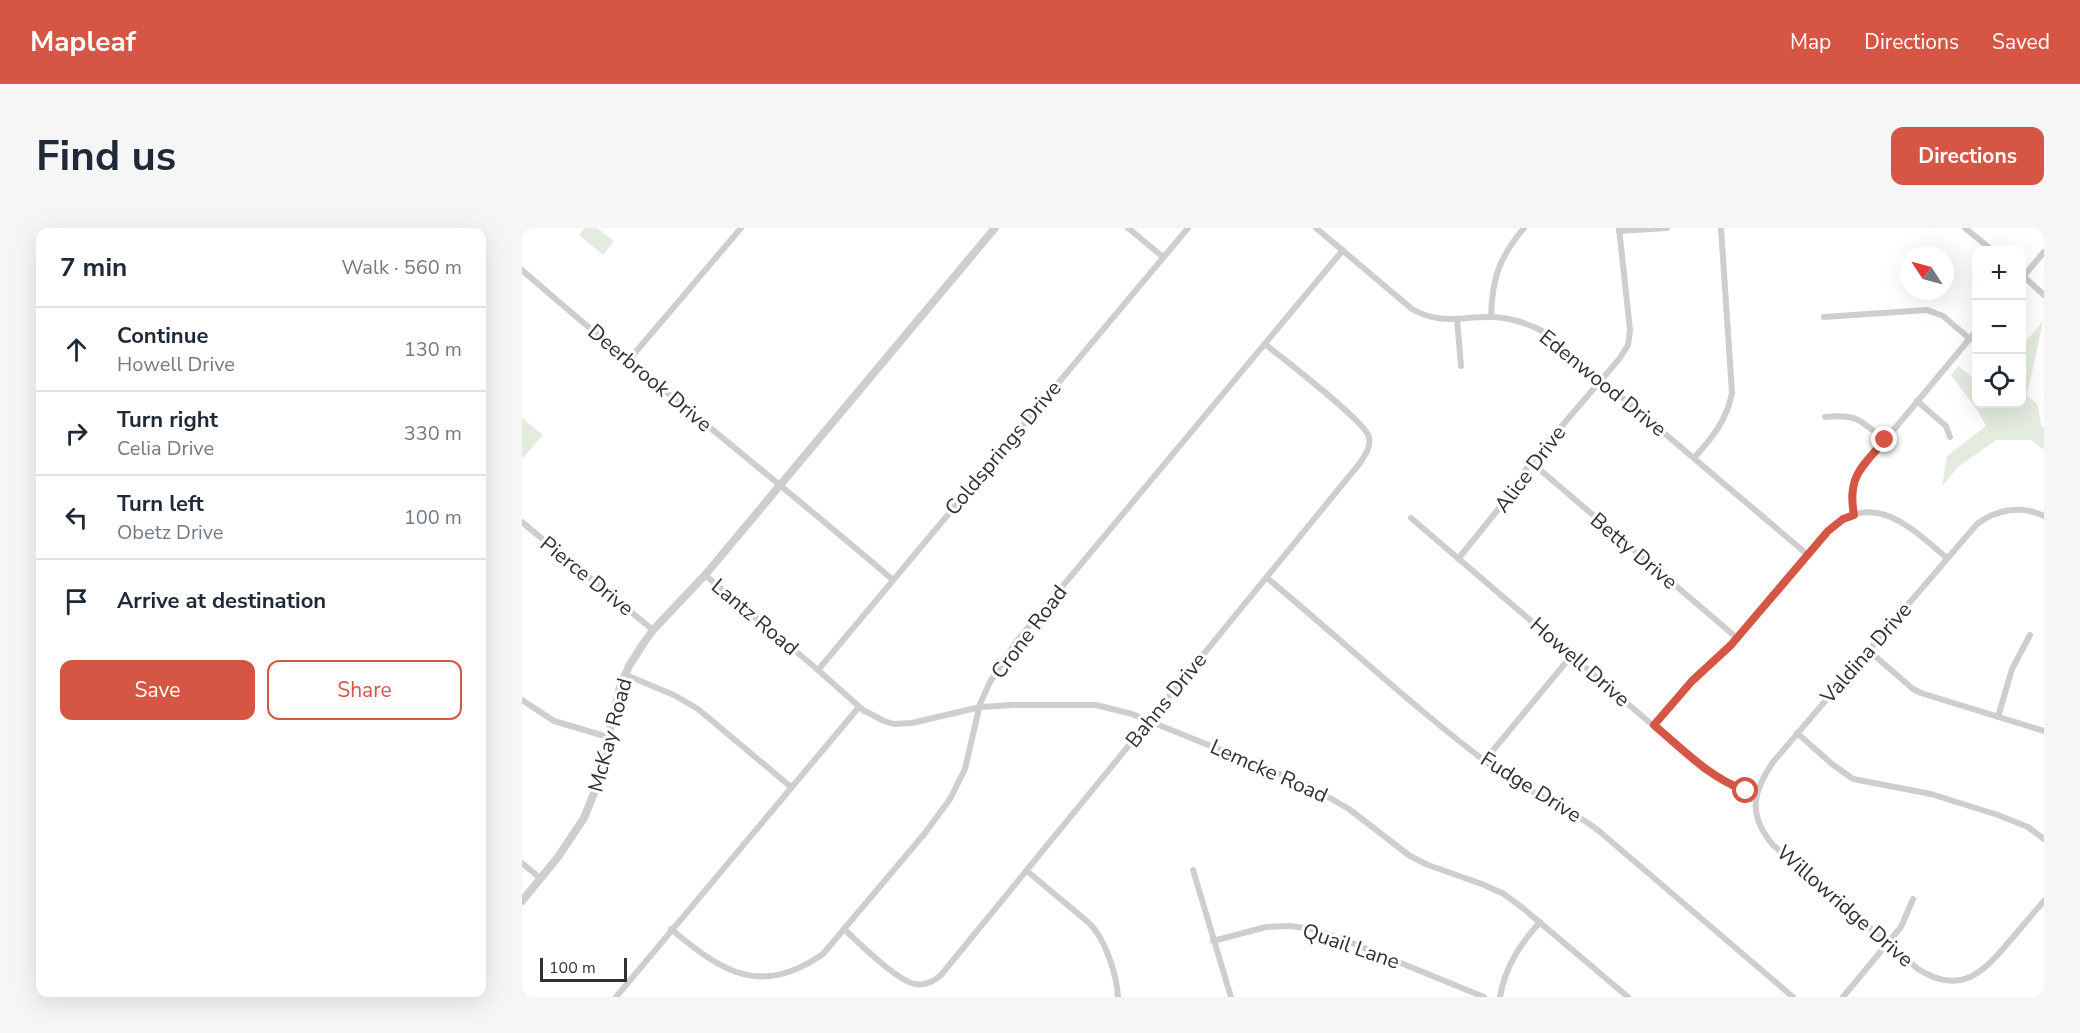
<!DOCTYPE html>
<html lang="en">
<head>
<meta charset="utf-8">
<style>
	body { margin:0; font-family:"Nunito Sans",sans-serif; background:#f6f6f7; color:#1f2937 }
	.controls { position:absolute; right:18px; top:18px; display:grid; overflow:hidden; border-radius:12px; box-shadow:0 6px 24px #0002 }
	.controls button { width:54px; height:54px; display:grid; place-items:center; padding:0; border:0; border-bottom:2px solid #e0e1e3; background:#fff; color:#1f2937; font:30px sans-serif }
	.compass { position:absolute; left:1378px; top:18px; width:54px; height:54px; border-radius:50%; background:#fff; box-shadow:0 6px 24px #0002; rotate:306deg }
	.scale { position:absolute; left:18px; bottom:15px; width:87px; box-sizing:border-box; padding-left:6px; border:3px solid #313131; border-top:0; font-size:16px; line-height:21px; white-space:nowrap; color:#313131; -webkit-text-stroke:4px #fff; paint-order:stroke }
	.stop { position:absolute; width:18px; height:18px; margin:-14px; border:4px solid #d55645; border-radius:50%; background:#fff }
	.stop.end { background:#d55645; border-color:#fff; box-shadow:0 2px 6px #0008 }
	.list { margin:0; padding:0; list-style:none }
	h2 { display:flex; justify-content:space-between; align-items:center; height:78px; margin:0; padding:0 24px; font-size:26px }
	h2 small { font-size:20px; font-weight:400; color:#747a83 }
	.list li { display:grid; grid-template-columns:39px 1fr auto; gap:18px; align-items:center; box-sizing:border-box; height:84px; padding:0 24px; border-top:2px solid #e0e1e3 }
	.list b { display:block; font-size:22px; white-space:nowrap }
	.list p { margin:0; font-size:20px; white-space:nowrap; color:#747a83 }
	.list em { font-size:20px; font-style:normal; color:#747a83 }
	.actions { display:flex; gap:12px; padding:18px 24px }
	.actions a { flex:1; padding:14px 0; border:2px solid #d55645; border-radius:12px; text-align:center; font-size:21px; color:#d55645 }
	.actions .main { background:#d55645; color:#fff }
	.icon { flex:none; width:33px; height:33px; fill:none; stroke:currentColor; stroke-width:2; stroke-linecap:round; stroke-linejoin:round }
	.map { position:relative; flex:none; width:1522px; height:769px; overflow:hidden; border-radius:12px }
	header { display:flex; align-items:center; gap:36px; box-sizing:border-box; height:84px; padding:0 30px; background:#d55645; color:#fff }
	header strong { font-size:28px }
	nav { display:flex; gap:33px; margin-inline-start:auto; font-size:21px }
	.intro { display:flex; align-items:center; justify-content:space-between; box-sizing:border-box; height:144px; padding:0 36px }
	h1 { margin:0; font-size:42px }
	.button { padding:15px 27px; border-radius:12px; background:#d55645; color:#fff; font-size:21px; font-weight:700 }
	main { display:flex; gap:36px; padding:0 36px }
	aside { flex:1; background:#fff; border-radius:12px; box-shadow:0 6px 24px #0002 }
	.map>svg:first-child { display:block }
</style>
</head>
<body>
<header>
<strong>Mapleaf</strong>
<nav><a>Map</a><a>Directions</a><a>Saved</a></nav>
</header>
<div class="intro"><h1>Find us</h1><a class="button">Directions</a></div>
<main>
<aside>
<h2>7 min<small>Walk · 560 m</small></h2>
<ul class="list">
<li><svg class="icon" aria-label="ahead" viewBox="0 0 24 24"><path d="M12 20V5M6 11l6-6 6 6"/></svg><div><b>Continue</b><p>Howell Drive</p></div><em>130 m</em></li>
<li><svg class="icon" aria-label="right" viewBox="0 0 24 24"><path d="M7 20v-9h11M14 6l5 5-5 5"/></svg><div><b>Turn right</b><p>Celia Drive</p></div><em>330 m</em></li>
<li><svg class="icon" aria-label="left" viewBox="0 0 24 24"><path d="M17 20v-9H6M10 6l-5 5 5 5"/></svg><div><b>Turn left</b><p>Obetz Drive</p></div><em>100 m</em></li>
<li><svg class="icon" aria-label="arrive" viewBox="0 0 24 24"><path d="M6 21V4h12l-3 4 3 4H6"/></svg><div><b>Arrive at destination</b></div></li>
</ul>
<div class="actions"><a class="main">Save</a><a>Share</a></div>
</aside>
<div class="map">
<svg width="1522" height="769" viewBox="0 0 1522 769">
	<rect width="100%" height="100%" fill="#fff"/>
	<g fill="#e4ece0">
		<polygon points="62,0 75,0 92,13 81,27 57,7"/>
		<polygon points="1521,93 1505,167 1516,177 1519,197 1522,200 1522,222 1509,212 1474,212 1436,239 1420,258 1425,228 1464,198 1455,182 1429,147 1436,138 1454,152 1454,176 1500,176 1500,118"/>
		<polygon points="0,190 21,207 0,231"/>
	</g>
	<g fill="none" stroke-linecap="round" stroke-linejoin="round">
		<g stroke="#cecece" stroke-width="6">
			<polyline points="606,0 641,29"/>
			<path d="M 794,0 L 890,81 C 920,98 940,88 971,89 C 990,90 1008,96 1024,105 L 1286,327"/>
			<polyline points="1443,0 1470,22"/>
			<polyline points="1097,3 1145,0"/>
			<path d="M 0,42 C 121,148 249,247 371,352"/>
			<polyline points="1500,47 1522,67"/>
			<polyline points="1500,50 1522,24"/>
			<path d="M 969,89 C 970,50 977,30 1002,0"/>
			<polyline points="1302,89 1405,82 1421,88 1448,111"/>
			<polyline points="935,91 939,138"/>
			<polyline points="106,133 219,0"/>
			<polyline points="1395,173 1424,198 1428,209"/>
			<path d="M 1303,189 C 1337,186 1337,192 1363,212"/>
			<path d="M 1172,230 C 1190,210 1205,192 1210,165 L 1199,0"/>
			<polyline points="1009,234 1215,410"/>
			<polyline points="1332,287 1329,267 1335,246 1454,103"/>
			<path d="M 1522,288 C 1500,277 1475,281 1455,296 L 1251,534 C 1230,565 1226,587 1251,617 L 1396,741 C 1437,767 1459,747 1486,715 C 1498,701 1510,687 1522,673"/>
			<polyline points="889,290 1183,542 1201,553 1234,566"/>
			<polyline points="0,294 131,402"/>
			<polyline points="936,331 978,279 1009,234 1098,130 1106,117 1108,102 1097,0"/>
			<polyline points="183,347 296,442 341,482 362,493 372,496 390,495 458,479 491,477 574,477 610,486 787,558 827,581 888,628 906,637 960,656 982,666 1002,681 1106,769"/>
			<path d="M 745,350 C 821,413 893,481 972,540 C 1006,565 1043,577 1077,603 L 1271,769"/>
			<polyline points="1346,422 1391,461 1399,465 1522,503"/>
			<polyline points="296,442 666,0"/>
			<polyline points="104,447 152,467 176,481 269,559"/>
			<polyline points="0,472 32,493 86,509"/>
			<polyline points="1476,489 1490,441 1508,407"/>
			<path d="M 1132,497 L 1170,453 L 1209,417 L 1306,303 C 1351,260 1389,300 1425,330"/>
			<polyline points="1275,505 1310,536 1331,551 1409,566 1476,587 1506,599 1522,611"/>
			<polyline points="963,532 1050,427"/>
			<polyline points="0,635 18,650"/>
			<polyline points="671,642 709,769"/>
			<path d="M 505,643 L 567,695 C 583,710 595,747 596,769"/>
			<path d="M 149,701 C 201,745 239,769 301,726 L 403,605 L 428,571 L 443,541 L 458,476 L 468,454 L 494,414 L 821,22"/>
			<path d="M 322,701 C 337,715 374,752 393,756 C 403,758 411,754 419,747 L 838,235 C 843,227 849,219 847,209 C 842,192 761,131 743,116"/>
			<polyline points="691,713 744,699 768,698 790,701 825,713 962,769"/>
			<polyline points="94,769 337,479"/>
			<path d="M 978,769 C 983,739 998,716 1018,694"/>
			<polyline points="1321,769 1379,699 1391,671"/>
		</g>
		<polyline stroke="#cecece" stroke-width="8" points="0,673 36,629 62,590 74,560 98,459 107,438 121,416 131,402 183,347 473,0"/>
	</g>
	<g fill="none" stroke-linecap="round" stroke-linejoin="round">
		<path stroke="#d55645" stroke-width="8" d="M 1224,563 C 1187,549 1161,522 1132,497 L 1170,453 L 1209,417 L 1306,303 L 1321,291 L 1332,287 C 1325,248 1340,239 1363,212"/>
	</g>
	<g text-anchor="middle" stroke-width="6" stroke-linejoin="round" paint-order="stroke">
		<g font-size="21" fill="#313131" stroke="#fff">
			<text transform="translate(128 150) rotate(40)" y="7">Deerbrook Drive</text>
			<text transform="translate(1081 155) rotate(39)" y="7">Edenwood Drive</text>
			<text transform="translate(481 220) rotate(-50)" y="7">Coldsprings Drive</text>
			<text transform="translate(1008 241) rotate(-53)" y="7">Alice Drive</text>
			<text transform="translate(1112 323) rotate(40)" y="7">Betty Drive</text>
			<text transform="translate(65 348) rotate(39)" y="7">Pierce Drive</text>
			<text transform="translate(233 389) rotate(40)" y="7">Lantz Road</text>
			<text transform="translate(507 404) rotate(-53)" y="7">Crone Road</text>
			<text transform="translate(1344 425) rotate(-49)" y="7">Valdina Drive</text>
			<text transform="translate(1058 434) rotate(41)" y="7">Howell Drive</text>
			<text transform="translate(644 472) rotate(-51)" y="7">Bahns Drive</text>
			<text transform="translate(88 507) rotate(-75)" y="7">McKay Road</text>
			<text transform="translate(747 543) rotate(24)" y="7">Lemcke Road</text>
			<text transform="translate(1009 559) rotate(32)" y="7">Fudge Drive</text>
			<text transform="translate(1323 678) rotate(41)" y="7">Willowridge Drive</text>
			<text transform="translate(829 718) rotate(19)" y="7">Quail Lane</text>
		</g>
	</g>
</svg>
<div class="controls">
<button>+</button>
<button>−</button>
<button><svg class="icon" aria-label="locate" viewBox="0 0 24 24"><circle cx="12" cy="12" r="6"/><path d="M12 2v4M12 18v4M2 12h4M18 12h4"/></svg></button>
</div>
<svg class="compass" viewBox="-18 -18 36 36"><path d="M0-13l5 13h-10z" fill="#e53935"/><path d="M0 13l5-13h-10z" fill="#747a83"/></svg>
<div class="scale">100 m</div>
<div class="stop" style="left:1224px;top:563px"></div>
<div class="stop end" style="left:1363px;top:212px"></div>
</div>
</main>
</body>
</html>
